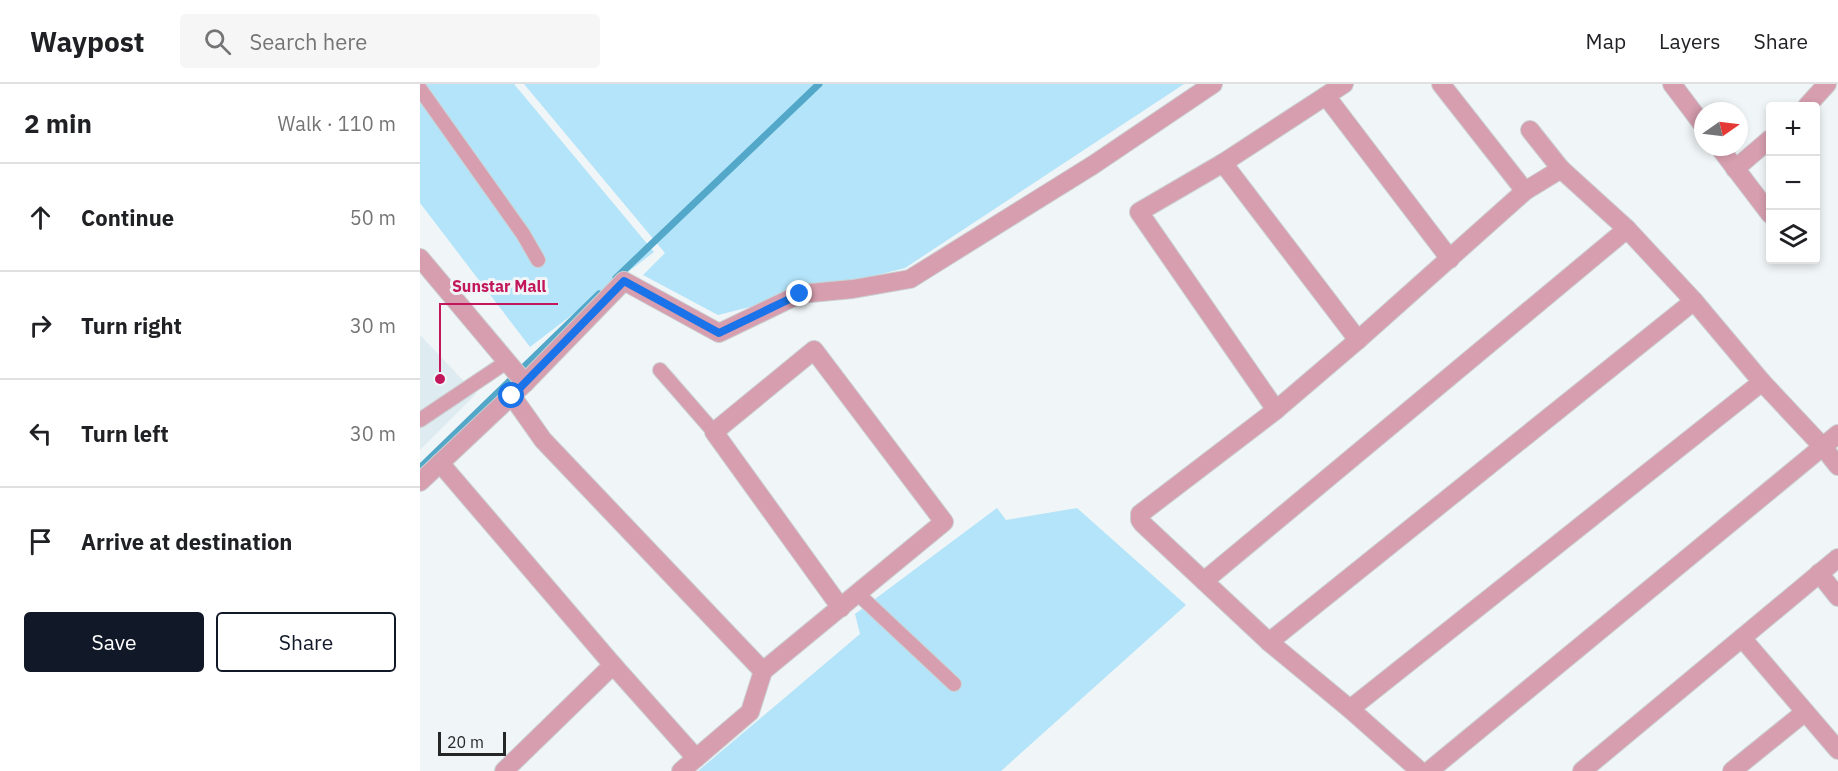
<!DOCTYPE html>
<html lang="en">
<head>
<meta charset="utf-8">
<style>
	body { margin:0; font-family:"IBM Plex Sans",sans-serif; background:#f6f6f6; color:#202124 }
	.controls { position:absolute; right:18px; top:18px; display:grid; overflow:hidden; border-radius:6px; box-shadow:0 3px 9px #0003 }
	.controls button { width:54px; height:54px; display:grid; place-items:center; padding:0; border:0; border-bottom:2px solid #e0e0e0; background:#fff; color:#202124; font:30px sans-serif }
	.compass { position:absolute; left:1274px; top:18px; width:54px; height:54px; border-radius:50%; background:#fff; box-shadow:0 3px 9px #0003; rotate:76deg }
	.scale { position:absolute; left:18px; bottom:15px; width:68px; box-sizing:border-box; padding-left:6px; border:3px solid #252727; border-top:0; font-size:16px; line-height:21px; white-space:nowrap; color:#252727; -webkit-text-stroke:4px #f0f5f7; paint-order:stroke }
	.stop { position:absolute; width:18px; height:18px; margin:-14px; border:4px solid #1a73e8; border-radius:50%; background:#fff }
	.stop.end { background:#1a73e8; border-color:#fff; box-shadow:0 2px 6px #0008 }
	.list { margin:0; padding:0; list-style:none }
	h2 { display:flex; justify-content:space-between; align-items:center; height:78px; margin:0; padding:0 24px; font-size:26px }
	h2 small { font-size:20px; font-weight:400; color:#757577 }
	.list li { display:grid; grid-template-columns:39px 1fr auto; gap:18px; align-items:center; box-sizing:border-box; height:108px; padding:0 24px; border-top:2px solid #e0e0e0 }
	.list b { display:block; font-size:22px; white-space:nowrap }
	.list em { font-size:20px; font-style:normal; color:#757577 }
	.actions { display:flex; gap:12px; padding:18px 24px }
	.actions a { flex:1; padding:14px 0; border:2px solid #111827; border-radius:6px; text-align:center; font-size:21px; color:#111827 }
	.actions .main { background:#111827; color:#fff }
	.icon { flex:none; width:33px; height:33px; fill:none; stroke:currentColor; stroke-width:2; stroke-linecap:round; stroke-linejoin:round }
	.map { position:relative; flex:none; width:1418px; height:687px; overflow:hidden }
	header { display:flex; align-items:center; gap:36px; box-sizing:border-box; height:84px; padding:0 30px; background:#fff; border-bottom:2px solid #e0e0e0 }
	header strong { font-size:28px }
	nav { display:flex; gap:33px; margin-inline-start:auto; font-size:21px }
	.search { width:420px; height:54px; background:#f6f6f6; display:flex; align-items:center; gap:15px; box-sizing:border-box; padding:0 21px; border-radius:6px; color:#757577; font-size:22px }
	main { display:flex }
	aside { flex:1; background:#fff }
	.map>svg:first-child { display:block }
</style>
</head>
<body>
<header>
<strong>Waypost</strong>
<div class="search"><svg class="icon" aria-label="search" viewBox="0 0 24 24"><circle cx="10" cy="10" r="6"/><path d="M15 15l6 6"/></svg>Search here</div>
<nav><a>Map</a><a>Layers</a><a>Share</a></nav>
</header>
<main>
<aside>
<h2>2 min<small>Walk · 110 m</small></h2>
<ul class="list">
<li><svg class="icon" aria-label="ahead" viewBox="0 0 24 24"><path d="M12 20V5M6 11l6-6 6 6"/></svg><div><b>Continue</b></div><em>50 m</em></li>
<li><svg class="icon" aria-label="right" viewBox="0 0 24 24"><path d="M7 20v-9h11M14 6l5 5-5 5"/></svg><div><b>Turn right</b></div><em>30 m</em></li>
<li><svg class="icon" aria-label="left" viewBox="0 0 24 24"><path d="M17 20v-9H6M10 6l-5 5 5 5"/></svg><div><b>Turn left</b></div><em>30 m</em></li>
<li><svg class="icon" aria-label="arrive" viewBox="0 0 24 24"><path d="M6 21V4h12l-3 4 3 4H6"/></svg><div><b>Arrive at destination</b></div></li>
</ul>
<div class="actions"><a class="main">Save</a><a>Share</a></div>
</aside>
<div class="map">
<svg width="1418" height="687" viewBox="0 0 1418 687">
	<rect width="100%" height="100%" fill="#f0f5f7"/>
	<polygon fill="#deebf1" points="0,251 56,310 0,366"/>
	<g fill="#b3e4f9">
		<polygon points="0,0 94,0 234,168 110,263 0,119"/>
		<polygon points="104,0 764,0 485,184 298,231 223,191 245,169"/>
		<polygon points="577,424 586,436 657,424 766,521 581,687 278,687 440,550 435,530"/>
	</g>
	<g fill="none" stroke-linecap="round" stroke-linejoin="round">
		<g stroke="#53a7c8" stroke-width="7">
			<polyline points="196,194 399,0"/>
			<polyline points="0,384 179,210"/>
		</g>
		<g stroke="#cbd0d2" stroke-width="16">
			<g id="lane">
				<polyline points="0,5 103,150 118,176"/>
				<polyline points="240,286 294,348"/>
				<polyline points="0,336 88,277"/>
				<polyline points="438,510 534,600"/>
			</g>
		</g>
		<g stroke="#cbd0d2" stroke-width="20">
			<g id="street">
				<polyline points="1021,0 1105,107"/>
				<polyline points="1252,0 1283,41"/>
				<polyline points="906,12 1030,175"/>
				<polyline points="1387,22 1407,0"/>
				<polyline points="1110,46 1141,85"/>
				<polyline points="1299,63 1350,130"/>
				<polyline points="803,79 938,256"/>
				<polyline points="1315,85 1350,55"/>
				<polyline points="0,174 105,299"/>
				<polyline points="92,312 123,356 343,587"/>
				<polyline points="856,326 719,128 803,79 924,0"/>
				<polyline points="20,379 193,581 276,674"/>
				<polyline points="0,398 105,299 204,197 299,249 380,210 433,205 490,195 673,81 793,0"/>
				<polyline points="1399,489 1418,513"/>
				<polyline points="784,497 1207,145"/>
				<polyline points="1322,554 1418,666"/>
				<polyline points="849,558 1274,217"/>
				<polyline points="930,625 1342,298"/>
				<polyline points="84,687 193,581"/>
				<polyline points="261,687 330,628 343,587 524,438 394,266 294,348 421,524"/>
				<polyline points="1000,687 930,625 849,558 723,440 720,436 720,430 856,326 938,256 1105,107 1141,85 1207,145 1274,217 1342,298 1403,363 1418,382"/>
				<polyline points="1009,687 1418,350"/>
				<polyline points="1162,687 1418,474"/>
				<polyline points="1312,687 1385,628"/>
			</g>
		</g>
		<use href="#lane" stroke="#d69eae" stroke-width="14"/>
		<use href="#street" stroke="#d69eae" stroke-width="18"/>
	</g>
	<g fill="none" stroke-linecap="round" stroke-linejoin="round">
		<polyline stroke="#1a73e8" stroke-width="8" points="92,312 204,197 299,249 380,210"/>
	</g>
	<path fill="none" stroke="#c2185b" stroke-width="2" d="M20 295L20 220H138"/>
	<circle fill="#c2185b" stroke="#f0f5f7" stroke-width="2" cx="20" cy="295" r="6"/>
	<g font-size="16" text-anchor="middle" font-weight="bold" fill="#c2185b" stroke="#f0f5f7" stroke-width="6" stroke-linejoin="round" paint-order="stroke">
		<text x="79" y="208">Sunstar Mall</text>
	</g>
</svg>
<div class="controls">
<button>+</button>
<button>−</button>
<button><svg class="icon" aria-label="layers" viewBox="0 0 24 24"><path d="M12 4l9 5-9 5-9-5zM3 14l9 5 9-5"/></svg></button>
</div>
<svg class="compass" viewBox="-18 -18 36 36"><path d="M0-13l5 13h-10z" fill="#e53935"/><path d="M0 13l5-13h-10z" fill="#757577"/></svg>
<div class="scale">20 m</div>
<div class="stop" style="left:92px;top:312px"></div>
<div class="stop end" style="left:380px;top:210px"></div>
</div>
</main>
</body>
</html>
